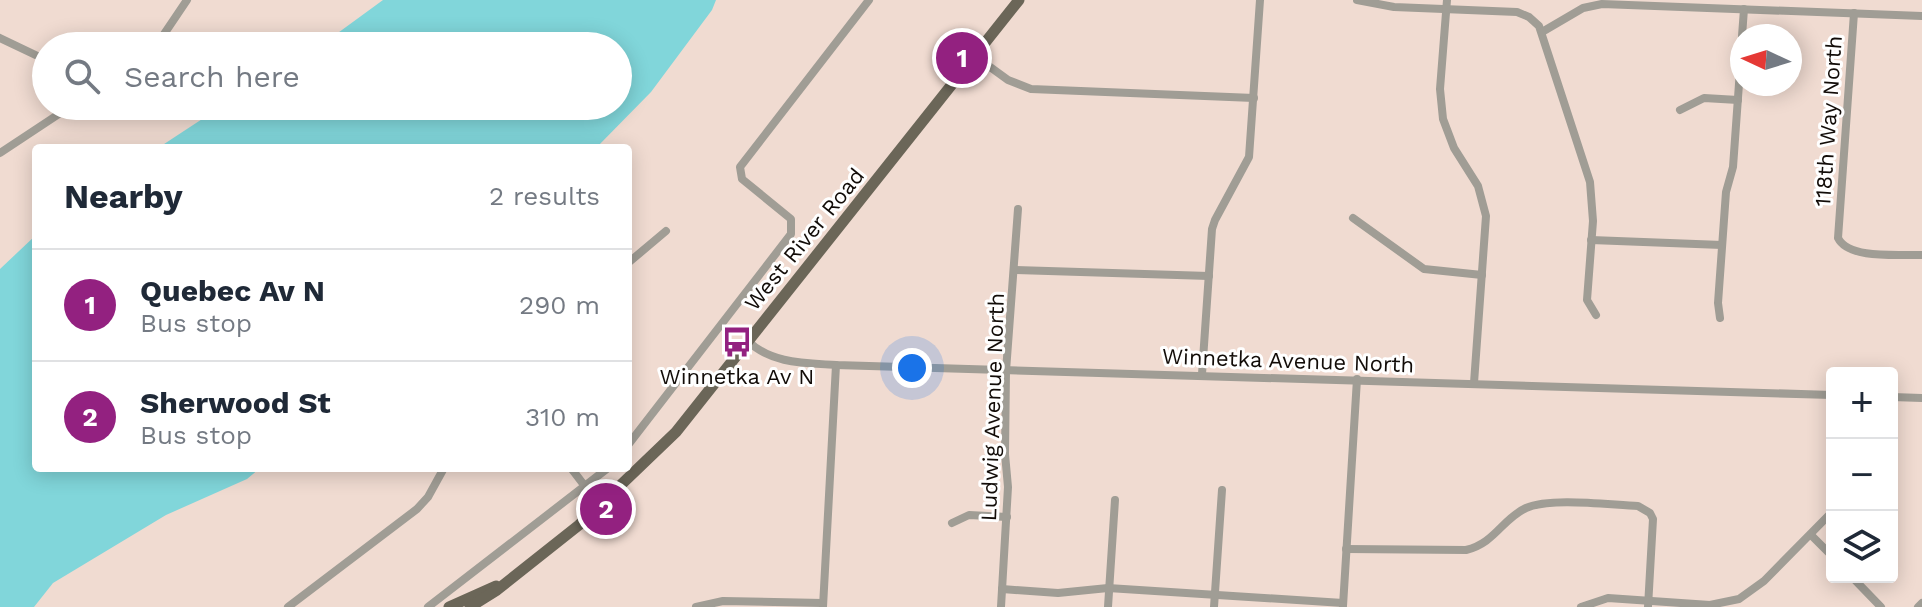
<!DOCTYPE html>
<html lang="en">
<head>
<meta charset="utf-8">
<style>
	body { margin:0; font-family:"Work Sans",sans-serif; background:#f6f6f7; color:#1f2937 }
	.controls { position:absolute; right:24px; bottom:24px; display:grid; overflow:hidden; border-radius:8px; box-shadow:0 4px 20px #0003 }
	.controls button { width:72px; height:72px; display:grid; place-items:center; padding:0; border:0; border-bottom:2px solid #e0e1e3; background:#fff; color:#1f2937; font:40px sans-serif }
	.compass { position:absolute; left:1730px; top:24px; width:72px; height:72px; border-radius:50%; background:#fff; box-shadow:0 4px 20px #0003; rotate:274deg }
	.you { position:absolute; left:912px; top:368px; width:28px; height:28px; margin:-20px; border:6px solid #fff; border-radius:50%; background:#1a73e8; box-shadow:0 0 0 12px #1a73e833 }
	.badge { display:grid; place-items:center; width:52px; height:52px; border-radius:50%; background:#932180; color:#fff; font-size:26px; font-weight:700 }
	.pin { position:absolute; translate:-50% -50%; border:4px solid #fff; box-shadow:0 2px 8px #0006 }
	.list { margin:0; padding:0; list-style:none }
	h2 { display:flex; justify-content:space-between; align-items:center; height:104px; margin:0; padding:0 32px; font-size:34px }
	h2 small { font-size:26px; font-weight:400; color:#747a83 }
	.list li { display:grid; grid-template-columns:52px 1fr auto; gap:24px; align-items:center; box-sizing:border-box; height:112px; padding:0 32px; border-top:2px solid #e0e1e3 }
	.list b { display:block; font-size:30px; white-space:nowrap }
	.list p { margin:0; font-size:26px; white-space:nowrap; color:#747a83 }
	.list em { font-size:26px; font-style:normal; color:#747a83 }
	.icon { flex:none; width:44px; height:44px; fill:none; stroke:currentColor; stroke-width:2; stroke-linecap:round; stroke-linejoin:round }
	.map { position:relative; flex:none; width:1922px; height:607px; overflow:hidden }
	.search { position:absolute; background:#fff; box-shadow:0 4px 20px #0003; left:32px; top:32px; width:600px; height:88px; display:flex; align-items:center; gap:20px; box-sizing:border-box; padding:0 28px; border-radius:44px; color:#747a83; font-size:30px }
	.panel { position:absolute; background:#fff; box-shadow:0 4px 20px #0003; left:32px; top:144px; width:600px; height:328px; border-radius:8px }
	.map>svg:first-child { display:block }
</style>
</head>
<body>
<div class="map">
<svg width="1922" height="607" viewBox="0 0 1922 607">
	<rect width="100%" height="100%" fill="#f0dbd1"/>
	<g fill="#81d6da">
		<polygon points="383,0 716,0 712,10 651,92 596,148 158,148 222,106 618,106 618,46 320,46"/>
		<polygon points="36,235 36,468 260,468 247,479 166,515 53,583 34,607 0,607 0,269"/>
	</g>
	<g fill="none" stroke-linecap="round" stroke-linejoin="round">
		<g stroke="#a09d95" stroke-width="8">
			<polyline points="1357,0 1394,7 1517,12 1529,17 1539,26 1590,182 1593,221 1587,300 1596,315"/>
			<polyline points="1447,0 1440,89 1443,119 1454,148 1478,186 1486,216 1474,383"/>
			<path d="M 1854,13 L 1838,238 C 1849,260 1900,254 1922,255"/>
			<polyline points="1542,32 1583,8 1602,4 1922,16"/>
			<polyline points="1742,36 1744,9"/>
			<polyline points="0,38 46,60"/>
			<polyline points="156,46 187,0"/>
			<polyline points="975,56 1008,80 1031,89 1254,98"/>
			<polyline points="1680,110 1704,98 1738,100"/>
			<polyline points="0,153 71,106"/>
			<polyline points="1353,218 1424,269 1482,275"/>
			<polyline points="1591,240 1722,245"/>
			<polyline points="628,263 666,231"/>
			<polyline points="1014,270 1209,276"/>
			<polyline points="1720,318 1718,303 1726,192 1733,167 1742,42"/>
			<path d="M 748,341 C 771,364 806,363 836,365 L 1832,395"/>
			<polyline points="1202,374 1212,229 1215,220 1249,157 1260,0"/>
			<polyline points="1892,397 1922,398"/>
			<polyline points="628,445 791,234 791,219 742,179 740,167 869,0"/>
			<polyline points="571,468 584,485"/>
			<polyline points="952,523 969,515 1007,517"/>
			<polyline points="1811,535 1832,556"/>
			<path d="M 1346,549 L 1466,550 C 1495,543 1502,519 1526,508 C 1551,497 1610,505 1638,506 L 1650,513 L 1653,519 L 1648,607"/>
			<polyline points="1852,577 1881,607"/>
			<polyline points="1002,589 1058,593 1108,588 1343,603"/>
			<polyline points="1343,606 1357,379"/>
			<polyline points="288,607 417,509 428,497 444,468"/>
			<polyline points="428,607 608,468"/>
			<polyline points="696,607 723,601 823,603"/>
			<polyline points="823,607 836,365"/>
			<polyline points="1001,607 1008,487 1005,454 1006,371 1018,209"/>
			<polyline points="1108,607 1115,500"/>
			<polyline points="1214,607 1222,490"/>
			<polyline points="1581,607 1608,598 1710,605 1739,599 1764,581 1832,512"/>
			<polyline points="1918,607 1922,603"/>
		</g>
		<g stroke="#6b6658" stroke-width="11">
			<polyline points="449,607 496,586"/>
			<polyline points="470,607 497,590 579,525 676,432 1019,0"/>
		</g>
	</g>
	<defs>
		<g id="bus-bare" transform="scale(2.4)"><path d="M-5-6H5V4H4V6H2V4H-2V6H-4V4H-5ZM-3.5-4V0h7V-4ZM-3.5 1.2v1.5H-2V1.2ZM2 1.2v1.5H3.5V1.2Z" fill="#932180" stroke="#fff" stroke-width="2.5" paint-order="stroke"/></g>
	</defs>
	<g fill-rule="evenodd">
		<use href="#bus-bare" x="737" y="342"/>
	</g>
	<g text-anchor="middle" stroke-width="6" stroke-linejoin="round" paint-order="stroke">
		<g font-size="22" fill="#120c08" stroke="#fff">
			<text transform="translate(1828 121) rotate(-86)" y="8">118th Way North</text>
			<text transform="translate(804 239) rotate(-51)" y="8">West River Road</text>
			<text transform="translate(1288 360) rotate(2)" y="8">Winnetka Avenue North</text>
			<text transform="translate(992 407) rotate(-88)" y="8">Ludwig Avenue North</text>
		</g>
		<g font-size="22" fill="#120c08" stroke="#fff">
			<text x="737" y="384">Winnetka Av N</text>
		</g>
	</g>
</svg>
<div class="controls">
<button>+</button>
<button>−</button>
<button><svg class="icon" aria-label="layers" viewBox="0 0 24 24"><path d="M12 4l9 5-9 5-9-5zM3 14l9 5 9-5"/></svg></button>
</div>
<svg class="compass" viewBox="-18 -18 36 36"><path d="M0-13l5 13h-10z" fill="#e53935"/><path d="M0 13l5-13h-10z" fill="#747a83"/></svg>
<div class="you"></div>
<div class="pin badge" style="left:962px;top:58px">1</div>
<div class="pin badge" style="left:606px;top:509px">2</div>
<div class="search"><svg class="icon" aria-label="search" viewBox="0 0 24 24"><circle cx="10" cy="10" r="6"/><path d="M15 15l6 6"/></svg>Search here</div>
<section class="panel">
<h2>Nearby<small>2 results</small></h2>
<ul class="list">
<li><span class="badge">1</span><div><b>Quebec Av N</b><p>Bus stop</p></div><em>290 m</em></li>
<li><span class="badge">2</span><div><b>Sherwood St</b><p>Bus stop</p></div><em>310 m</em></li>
</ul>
</section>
</div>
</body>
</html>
